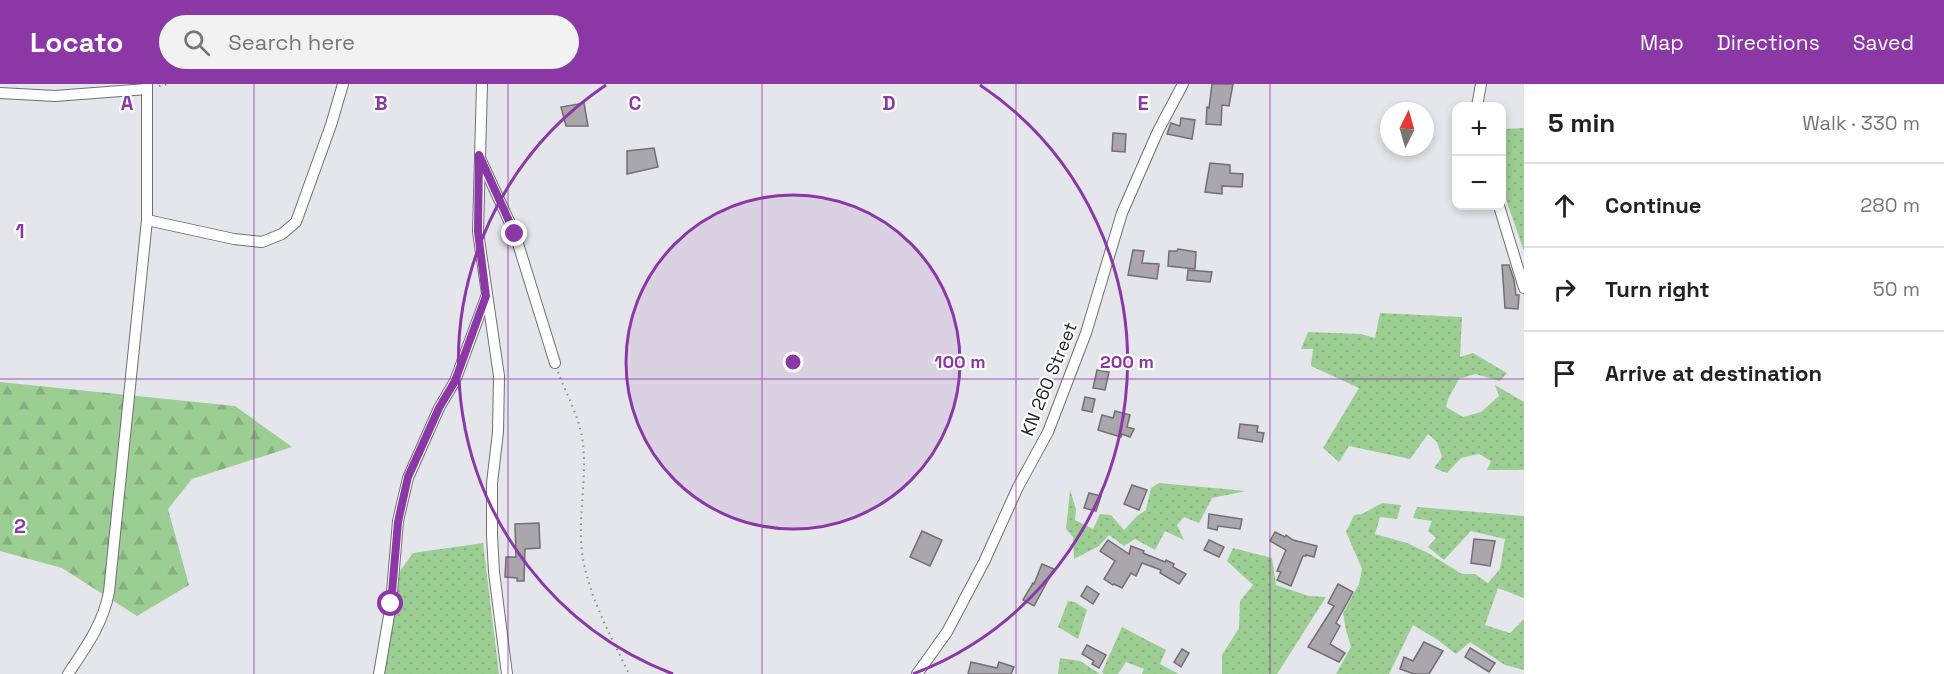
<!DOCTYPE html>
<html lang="en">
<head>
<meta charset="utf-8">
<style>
	body { margin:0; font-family:"Space Grotesk",sans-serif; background:#f2f2f2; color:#222 }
	.controls { position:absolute; right:18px; top:18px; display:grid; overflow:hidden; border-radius:12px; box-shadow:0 3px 9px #0003 }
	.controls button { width:54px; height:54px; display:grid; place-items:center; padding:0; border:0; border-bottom:2px solid #e0e0e0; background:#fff; color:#222; font:30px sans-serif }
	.compass { position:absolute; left:1380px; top:18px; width:54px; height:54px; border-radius:50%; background:#fff; box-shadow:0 3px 9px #0003; rotate:5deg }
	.stop { position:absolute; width:18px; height:18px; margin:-14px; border:4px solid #8b38a6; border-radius:50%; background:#fff }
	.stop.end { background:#8b38a6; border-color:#fff; box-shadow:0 2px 6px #0008 }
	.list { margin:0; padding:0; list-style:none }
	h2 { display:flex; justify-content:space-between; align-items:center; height:78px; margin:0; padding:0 24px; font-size:26px }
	h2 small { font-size:20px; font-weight:400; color:#767676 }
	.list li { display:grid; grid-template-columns:39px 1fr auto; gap:18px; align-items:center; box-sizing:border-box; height:84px; padding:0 24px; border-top:2px solid #e0e0e0 }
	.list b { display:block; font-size:22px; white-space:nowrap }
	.list em { font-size:20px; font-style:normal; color:#767676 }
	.icon { flex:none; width:33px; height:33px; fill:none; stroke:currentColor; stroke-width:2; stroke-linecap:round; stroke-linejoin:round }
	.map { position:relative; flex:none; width:1524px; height:590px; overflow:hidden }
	header { display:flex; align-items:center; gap:36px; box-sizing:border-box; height:84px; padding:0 30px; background:#8b38a6; color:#fff }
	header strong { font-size:28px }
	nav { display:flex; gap:33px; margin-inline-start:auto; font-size:21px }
	.search { width:420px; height:54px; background:#f2f2f2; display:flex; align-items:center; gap:15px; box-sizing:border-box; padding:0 21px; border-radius:33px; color:#767676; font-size:22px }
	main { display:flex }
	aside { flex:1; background:#fff }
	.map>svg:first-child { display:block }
</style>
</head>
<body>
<header>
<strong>Locato</strong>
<div class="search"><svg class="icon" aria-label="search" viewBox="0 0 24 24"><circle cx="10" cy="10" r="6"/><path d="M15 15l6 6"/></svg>Search here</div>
<nav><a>Map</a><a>Directions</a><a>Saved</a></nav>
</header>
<main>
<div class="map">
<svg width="1524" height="590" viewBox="0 0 1524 590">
	<defs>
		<pattern id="grass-dots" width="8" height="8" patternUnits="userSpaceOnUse" patternTransform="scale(1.5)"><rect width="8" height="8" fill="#9ccd93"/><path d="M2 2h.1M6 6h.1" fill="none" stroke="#86b07f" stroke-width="1.8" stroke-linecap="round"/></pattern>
		<pattern id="forest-firs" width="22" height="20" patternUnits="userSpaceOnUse" patternTransform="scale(1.5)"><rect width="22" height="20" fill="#9ccd93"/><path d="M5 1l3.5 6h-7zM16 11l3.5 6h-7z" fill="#86b07f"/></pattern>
	</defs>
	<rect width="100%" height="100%" fill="#e5e6ec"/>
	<g fill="url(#grass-dots)">
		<polygon points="1524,44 1524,167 1502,104 1502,45"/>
		<polygon points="1380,229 1462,233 1460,273 1473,269 1507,289 1500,297 1475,290 1459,295 1448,315 1446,323 1463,333 1481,328 1499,312 1495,301 1524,318 1524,386 1487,386 1491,377 1479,370 1461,374 1447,389 1434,384 1442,373 1437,358 1428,350 1410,375 1349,362 1339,378 1323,364 1359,304 1311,282 1313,265 1301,265 1308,248 1361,250 1375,254"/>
		<polygon points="1159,399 1246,407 1212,414 1199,439 1184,433 1177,441 1184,456 1165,447 1155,466 1135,455 1124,462 1109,451 1099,462 1074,475 1073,453 1066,445 1070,406 1076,425 1075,436 1093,445 1100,430 1111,431 1124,446 1137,432 1146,426 1151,404"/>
		<polygon points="1382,419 1401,421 1397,435 1380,433 1375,450 1407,459 1428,469 1462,490 1475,490 1488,499 1500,485 1505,455 1471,447 1444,476 1428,463 1436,454 1428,447 1432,437 1413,434 1417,423 1524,432 1524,514 1498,504 1485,541 1510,549 1524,535 1524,586 1505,581 1470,558 1456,570 1438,556 1413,541 1389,590 1336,590 1351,563 1346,546 1343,529 1359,500 1362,485 1346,448 1354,431 1362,430"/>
		<polygon points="483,459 499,590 381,590 400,487 413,469"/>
		<polygon points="1233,464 1272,474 1276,501 1309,512 1326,513 1277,590 1222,590 1222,571 1239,544 1240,517 1253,501 1227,477"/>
		<polygon points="1068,517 1075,518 1087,526 1078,555 1058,543"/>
		<polygon points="1122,543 1166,566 1160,580 1179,590 1142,590 1144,585 1126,578 1118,590 1104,590 1102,588"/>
		<polygon points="1060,574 1080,577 1100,590 1058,590"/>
	</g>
	<polygon fill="url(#forest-firs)" points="0,298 235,322 292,363 192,395 168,425 189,501 137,532 62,484 0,467"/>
	<g fill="#aaa6ab" stroke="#726e73" stroke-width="1.5">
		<polygon points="1212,0 1233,0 1229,22 1222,21 1221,41 1206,40 1207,23 1209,24"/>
		<polygon points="584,19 588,42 566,42 561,23"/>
		<polygon points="1181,34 1195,36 1192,55 1167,50 1171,39 1180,42"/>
		<polygon points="1113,49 1126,50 1125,68 1112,67"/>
		<polygon points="654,64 658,83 627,90 627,67"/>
		<polygon points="1210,79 1230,81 1230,89 1243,90 1242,103 1222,102 1222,110 1205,108"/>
		<polygon points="1178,165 1196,168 1195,185 1168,182 1169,167 1177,167"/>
		<polygon points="1133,166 1144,167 1142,179 1159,180 1157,195 1128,191"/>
		<polygon points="1502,181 1509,181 1514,196 1516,211 1519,211 1518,225 1505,224"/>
		<polygon points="1188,186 1212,188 1210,198 1187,196"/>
		<polygon points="1097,286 1109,288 1105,306 1093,304"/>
		<polygon points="1085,313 1095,315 1092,328 1082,326"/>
		<polygon points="1115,327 1130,331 1127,343 1134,345 1130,353 1122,350 1121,353 1098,346 1102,331 1113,334"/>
		<polygon points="1240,340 1258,342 1257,348 1264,349 1262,358 1238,354"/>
		<polygon points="1132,401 1147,406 1139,426 1124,420"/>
		<polygon points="1089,409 1101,412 1096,427 1084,424"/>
		<polygon points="1209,430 1242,435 1240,445 1218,442 1217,446 1208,444"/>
		<polygon points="539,439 540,464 525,465 524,497 517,497 517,494 505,493 506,473 516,473 515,440"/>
		<polygon points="922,447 942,456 930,482 910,473"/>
		<polygon points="1275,448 1285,453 1286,451 1293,456 1317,462 1314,473 1306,471 1306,472 1303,472 1291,502 1277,496 1281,488 1277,487 1286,466 1270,457"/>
		<polygon points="1474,455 1495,457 1490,482 1471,479"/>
		<polygon points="1108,456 1129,470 1131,462 1144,467 1143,469 1165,478 1166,476 1174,480 1173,483 1186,490 1179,500 1160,489 1161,486 1142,479 1136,492 1131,489 1122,504 1114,500 1113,501 1104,495 1115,477 1100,467"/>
		<polygon points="1209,456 1224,463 1219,473 1204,466"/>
		<polygon points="1042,480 1054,485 1034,522 1023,516 1033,499 1034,500"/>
		<polygon points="1338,500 1353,508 1336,539 1340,542 1330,560 1345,569 1339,578 1308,563 1334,522 1328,519"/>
		<polygon points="1087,502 1099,510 1093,520 1081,512"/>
		<polygon points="1424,558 1443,567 1429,590 1414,590 1400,585 1404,573 1413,577"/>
		<polygon points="1087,561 1106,571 1099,584 1092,580 1094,577 1082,570"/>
		<polygon points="1470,564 1495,579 1489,588 1465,573"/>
		<polygon points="1182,565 1189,569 1181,583 1174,578"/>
		<polygon points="971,578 997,584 999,578 1014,583 1011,590 968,590"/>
	</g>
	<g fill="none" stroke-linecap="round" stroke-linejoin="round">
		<g stroke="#6f6f75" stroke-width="12">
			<g id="minor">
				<polyline points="482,0 478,148 499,292 498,348 492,399 492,451 494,488 507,590"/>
				<polyline points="0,9 55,12 147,5"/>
				<polyline points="1477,22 1481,0"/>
				<polyline points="480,74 515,150 555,279"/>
				<polyline points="1499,122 1524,204"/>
				<polyline points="147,136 234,155 262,158 282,150 296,138 331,41 343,0"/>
				<path d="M 68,590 C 86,563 103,540 109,508 L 147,136 L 147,0"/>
				<polyline points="379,590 391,520 398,437 408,394 439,324 455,297 486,213"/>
				<polyline points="917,590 947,548 984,478 1018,403 1048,348 1086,249 1122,129 1158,47 1183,0"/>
			</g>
		</g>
		<g stroke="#898a8e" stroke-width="2" stroke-dasharray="1.5 4.5" stroke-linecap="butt">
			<polyline points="159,2 168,0"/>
			<path d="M 558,288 C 566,309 578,331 582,353 C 589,395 575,438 584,480 C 592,519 612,554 629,590"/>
		</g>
		<use href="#minor" stroke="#fff" stroke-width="10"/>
	</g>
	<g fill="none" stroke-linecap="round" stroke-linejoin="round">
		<polyline stroke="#8b38a6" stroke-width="8" points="391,520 398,438 408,393 439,324 455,297 486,212 478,148 479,71 515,150"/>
	</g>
	<path fill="none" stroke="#8b38a6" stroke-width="1.5" stroke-opacity="0.55" d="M 254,0 L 254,590M 508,0 L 508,590M 762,0 L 762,590M 1016,0 L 1016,590M 1270,0 L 1270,590M 0,295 L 1524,295"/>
	<circle cx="793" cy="278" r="167" fill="#8b38a6" fill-opacity=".12"/>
	<g fill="none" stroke="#8b38a6" stroke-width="3">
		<circle cx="793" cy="278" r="167"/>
		<path d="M673 590A334 334 0 0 1 606 1M980 1A334 334 0 0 1 913 590"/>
	</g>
	<g text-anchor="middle" stroke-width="4.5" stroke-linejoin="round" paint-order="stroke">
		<g font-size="18" fill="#222224" stroke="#fff">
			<text transform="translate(1049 295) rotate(-68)" y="6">KN 260 Street</text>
		</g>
	</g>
	<g font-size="20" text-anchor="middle" font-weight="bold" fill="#8b38a6" stroke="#fff" stroke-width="4.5" stroke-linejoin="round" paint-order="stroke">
		<text x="127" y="26">A</text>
		<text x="381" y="26">B</text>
		<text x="635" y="26">C</text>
		<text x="889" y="26">D</text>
		<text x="1143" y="26">E</text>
		<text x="20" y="154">1</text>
		<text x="20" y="449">2</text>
	</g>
	<circle cx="793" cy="278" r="9" fill="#8b38a6" stroke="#fff" stroke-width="3"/>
	<g font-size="18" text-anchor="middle" font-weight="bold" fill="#8b38a6" stroke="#fff" stroke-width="4.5" stroke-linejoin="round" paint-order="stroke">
		<text x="960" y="284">100 m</text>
		<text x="1127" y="284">200 m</text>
	</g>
</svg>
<div class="controls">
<button>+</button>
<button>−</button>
</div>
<svg class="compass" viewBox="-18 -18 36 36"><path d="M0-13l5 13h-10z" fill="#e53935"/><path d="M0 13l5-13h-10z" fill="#767676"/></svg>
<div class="stop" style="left:391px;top:520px"></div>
<div class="stop end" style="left:515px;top:150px"></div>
</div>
<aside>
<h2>5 min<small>Walk · 330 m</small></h2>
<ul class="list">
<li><svg class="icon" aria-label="ahead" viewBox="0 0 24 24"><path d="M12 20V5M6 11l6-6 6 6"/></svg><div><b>Continue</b></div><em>280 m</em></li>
<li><svg class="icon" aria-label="right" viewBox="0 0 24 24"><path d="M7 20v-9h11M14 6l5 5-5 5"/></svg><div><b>Turn right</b></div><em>50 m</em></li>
<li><svg class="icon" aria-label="arrive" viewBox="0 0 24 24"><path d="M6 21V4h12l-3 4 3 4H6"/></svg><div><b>Arrive at destination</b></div></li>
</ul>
</aside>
</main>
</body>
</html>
